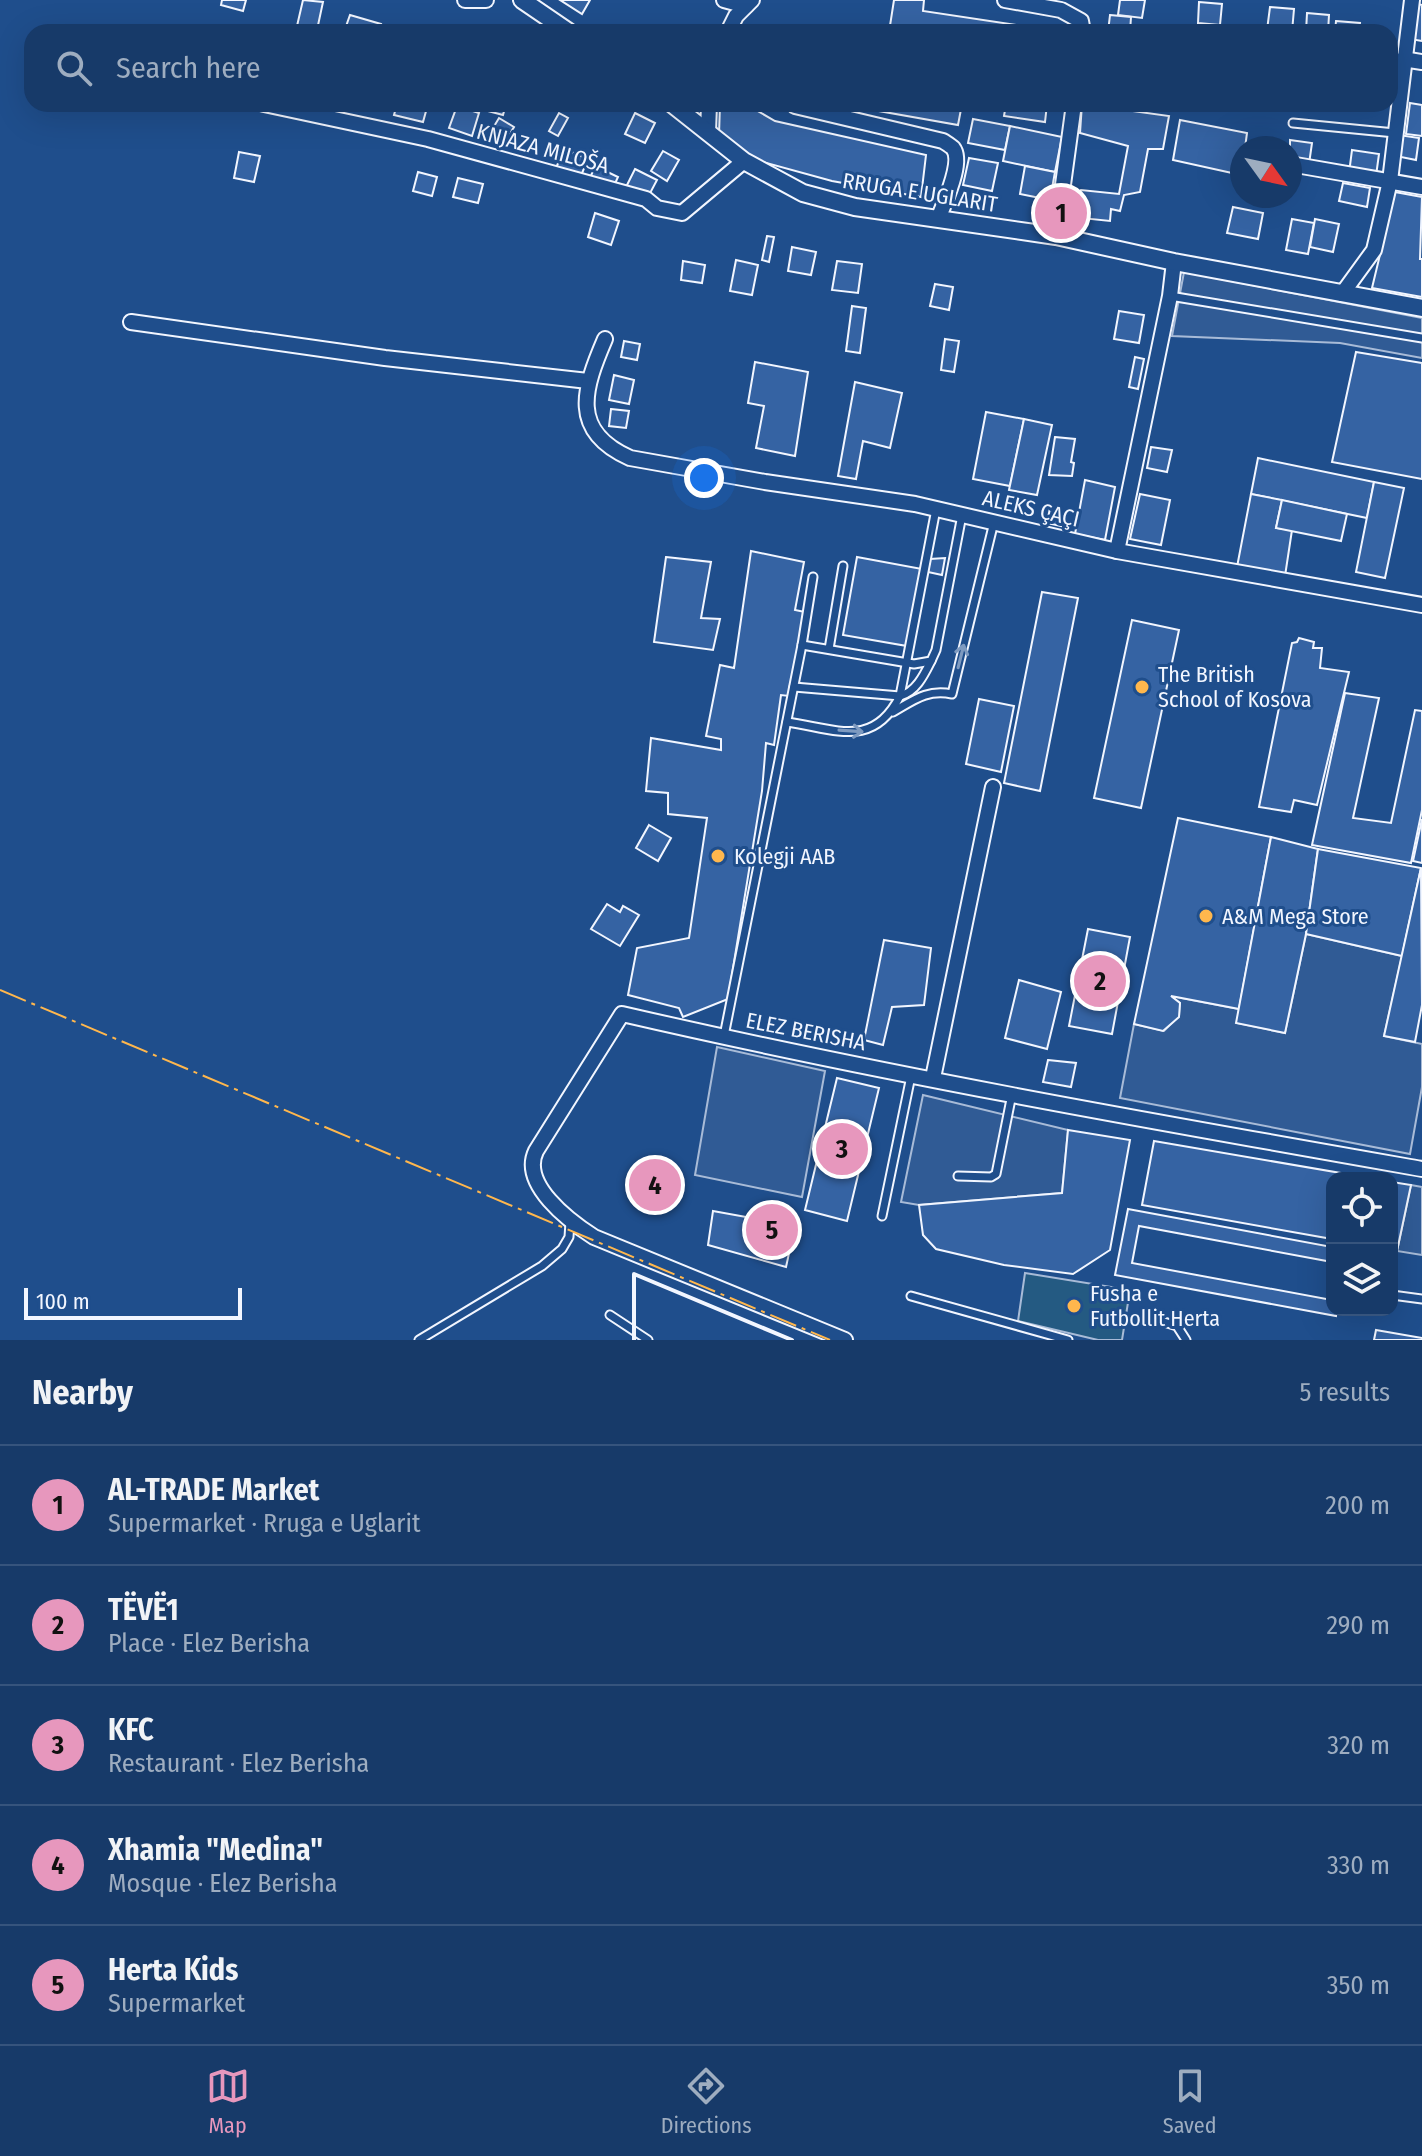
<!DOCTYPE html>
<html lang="en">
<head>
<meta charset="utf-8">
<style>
	body { margin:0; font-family:"Fira Sans Condensed",sans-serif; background:#20416f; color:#f1f3f6 }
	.controls { position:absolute; right:24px; bottom:24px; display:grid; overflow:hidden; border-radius:16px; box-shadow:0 8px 32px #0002 }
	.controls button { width:72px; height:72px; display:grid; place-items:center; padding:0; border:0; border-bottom:2px solid #36547d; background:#173a69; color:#f1f3f6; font:40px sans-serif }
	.compass { position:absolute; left:1230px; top:136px; width:72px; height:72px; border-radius:50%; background:#173a69; box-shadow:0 8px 32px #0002; rotate:123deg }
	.scale { position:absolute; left:24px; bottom:20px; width:218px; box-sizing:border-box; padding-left:8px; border:4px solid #f2f6ff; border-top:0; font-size:22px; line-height:28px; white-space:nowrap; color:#f2f6ff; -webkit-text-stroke:6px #1f4e8c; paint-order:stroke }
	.you { position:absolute; left:704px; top:478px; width:28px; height:28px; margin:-20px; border:6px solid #fff; border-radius:50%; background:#1a73e8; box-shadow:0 0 0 12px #1a73e833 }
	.badge { display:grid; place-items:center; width:52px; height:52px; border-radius:50%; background:#e797bd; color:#111; font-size:26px; font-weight:700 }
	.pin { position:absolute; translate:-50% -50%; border:4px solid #fff; box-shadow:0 2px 8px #0006 }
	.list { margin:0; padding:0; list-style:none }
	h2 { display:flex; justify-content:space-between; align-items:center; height:104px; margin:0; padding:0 32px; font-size:34px }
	h2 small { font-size:26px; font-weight:400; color:#9eadc0 }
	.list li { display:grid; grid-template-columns:52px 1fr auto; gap:24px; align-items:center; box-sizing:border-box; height:120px; padding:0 32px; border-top:2px solid #36547d }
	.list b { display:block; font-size:30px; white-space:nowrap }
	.list p { margin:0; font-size:26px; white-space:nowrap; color:#9eadc0 }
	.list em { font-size:26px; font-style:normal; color:#9eadc0 }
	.icon { flex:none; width:44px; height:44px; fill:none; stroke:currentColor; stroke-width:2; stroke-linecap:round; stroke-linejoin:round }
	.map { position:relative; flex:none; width:1422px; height:1340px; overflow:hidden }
	.search { position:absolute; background:#173a69; box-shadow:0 8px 32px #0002; left:24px; right:24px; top:24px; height:88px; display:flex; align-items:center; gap:20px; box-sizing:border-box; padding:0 28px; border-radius:24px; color:#9eadc0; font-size:30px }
	.sheet { height:704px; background:#173a69 }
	nav { display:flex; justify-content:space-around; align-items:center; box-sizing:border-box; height:112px; border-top:2px solid #36547d; background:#173a69; font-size:22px; color:#9eadc0 }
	nav a { display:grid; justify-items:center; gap:4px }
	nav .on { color:#e797bd }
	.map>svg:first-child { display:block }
</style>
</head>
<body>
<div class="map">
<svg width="1422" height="1340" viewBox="0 0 1422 1340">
	<rect width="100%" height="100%" fill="#1f4e8c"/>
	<polygon fill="#245a82" stroke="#a8bbd7" stroke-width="2" points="1025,1273 1130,1290 1122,1340 1098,1340 1018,1321"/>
	<g fill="#305b95" stroke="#a8bbd7" stroke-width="2">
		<polygon points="1184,272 1422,318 1422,358 1340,343 1172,336"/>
		<polygon points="1306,934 1402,956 1384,1036 1422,1044 1422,1087 1410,1154 1120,1098 1134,1024 1164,1031 1179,1016 1180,1003 1171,996 1239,1009 1237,1023 1285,1033"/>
		<polygon points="717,1047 825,1071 802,1197 695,1175"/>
		<polygon points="923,1095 1068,1130 1062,1193 919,1205 901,1202"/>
		<polygon points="1411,1185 1422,1187 1422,1255 1397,1251"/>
	</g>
	<g fill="#3563a3" stroke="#f2f6ff" stroke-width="2">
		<polygon points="222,0 246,0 243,11 221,5"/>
		<polygon points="303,0 323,2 317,30 297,26"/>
		<polygon points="560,0 590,0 582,14"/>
		<polygon points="894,0 924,0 923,11 1062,32 889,32"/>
		<polygon points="1120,0 1145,0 1142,18 1118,15"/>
		<polygon points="1199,2 1222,4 1220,25 1198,23"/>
		<polygon points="1414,3 1422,5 1422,41 1410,39"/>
		<polygon points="1270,7 1294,9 1292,32 1267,30"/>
		<polygon points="1307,13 1329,15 1328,32 1306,32"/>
		<polygon points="350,15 381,24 379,32 344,32"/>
		<polygon points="1110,15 1131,17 1130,32 1108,32"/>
		<polygon points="1336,21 1360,23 1359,32 1335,32"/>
		<polygon points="1410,103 1422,105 1422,136 1406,134"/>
		<polygon points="397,104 428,104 423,122 394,115"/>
		<polygon points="485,104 506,104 503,115 484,110"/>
		<polygon points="720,104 758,104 756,110 775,121 926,155 921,197 832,181 752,159 719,135"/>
		<polygon points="839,104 962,104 958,125"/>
		<polygon points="1006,104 1047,104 1045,122 1004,116"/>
		<polygon points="1082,104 1169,116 1163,149 1148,149 1140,192 1124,195 1120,211 1111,209 1110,221 1071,217 1081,190 1119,194 1128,146 1080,133"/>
		<polygon points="457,106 479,113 472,136 449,128"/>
		<polygon points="559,113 568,118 558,136 549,131"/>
		<polygon points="635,113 655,123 645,143 625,134"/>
		<polygon points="499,118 514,127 502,147 487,138"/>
		<polygon points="973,119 1010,126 1005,150 968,143"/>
		<polygon points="1180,120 1247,133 1245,148 1242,148 1241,175 1173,160"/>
		<polygon points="1010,126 1062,137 1055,172 1003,161"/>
		<polygon points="1399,135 1419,138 1416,160 1396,156"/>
		<polygon points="1290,140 1312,143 1309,164 1290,161"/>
		<polygon points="564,149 588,159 580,178 556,168"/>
		<polygon points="1352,150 1379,154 1376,176 1349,173"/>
		<polygon points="663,151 679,160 667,181 651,171"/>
		<polygon points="239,152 260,156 254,182 234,178"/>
		<polygon points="969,158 998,163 992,191 963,185"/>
		<polygon points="595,166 618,177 613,188 590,178"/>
		<polygon points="1025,166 1055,172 1050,200 1020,194"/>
		<polygon points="635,169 657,180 648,197 626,187"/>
		<polygon points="418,172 437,177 432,196 413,191"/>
		<polygon points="458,178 483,184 478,203 453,197"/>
		<polygon points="1343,183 1370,188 1367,207 1339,201"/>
		<polygon points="1395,192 1422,197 1420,259 1422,259 1422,297 1372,288"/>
		<polygon points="1233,207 1263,213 1258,239 1227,233"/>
		<polygon points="595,213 619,221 611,245 588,237"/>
		<polygon points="1292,219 1314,223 1308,254 1286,250"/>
		<polygon points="1315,219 1339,224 1333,252 1310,247"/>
		<polygon points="767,236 774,237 769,262 762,260"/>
		<polygon points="792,247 816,252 811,275 788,271"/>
		<polygon points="736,260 758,265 752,295 730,291"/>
		<polygon points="683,261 705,265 702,283 681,280"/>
		<polygon points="837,261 862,264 858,293 832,290"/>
		<polygon points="935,284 953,287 949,310 930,306"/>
		<polygon points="852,306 866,308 860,353 846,351"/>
		<polygon points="1119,311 1144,315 1139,343 1114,339"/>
		<polygon points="945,339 959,341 954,372 941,370"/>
		<polygon points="624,341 640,344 637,360 621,357"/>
		<polygon points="1356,352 1422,363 1422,479 1332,462"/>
		<polygon points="1135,357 1144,359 1138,389 1129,387"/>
		<polygon points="755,362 808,372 795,456 756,448 764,406 748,403"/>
		<polygon points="614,375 634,380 629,404 609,400"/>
		<polygon points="855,382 902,393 890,448 863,441 856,479 838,476"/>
		<polygon points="611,409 629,411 626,428 609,426"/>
		<polygon points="986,412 1024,419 1010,486 973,479"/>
		<polygon points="1024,419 1052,425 1037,495 1009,490"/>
		<polygon points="1055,437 1075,439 1071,462 1074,463 1072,476 1049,475"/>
		<polygon points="1151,447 1172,450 1167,472 1147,468"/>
		<polygon points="1258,458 1374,482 1367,518 1251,494"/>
		<polygon points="1085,480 1115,487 1105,540 1075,534"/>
		<polygon points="1374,482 1404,488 1385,578 1356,572"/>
		<polygon points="1140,494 1170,500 1161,545 1130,539"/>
		<polygon points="1251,494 1282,500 1276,528 1292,530 1285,576 1237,567"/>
		<polygon points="1282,500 1347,514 1341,541 1276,528"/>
		<polygon points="1050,508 1064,512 1061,526 1047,523"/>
		<polygon points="751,551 804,562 795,610 805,612 789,696 781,695 774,745 766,743 762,791 728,999 683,1017 679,1008 628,995 637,948 689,938 707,818 668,814 668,793 646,791 651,738 721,750 721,739 706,736 720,665 734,668"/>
		<polygon points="666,557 711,562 701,618 720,619 713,650 654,642"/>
		<polygon points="857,557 922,569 907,646 843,635"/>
		<polygon points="945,558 942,575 928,572 930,559"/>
		<polygon points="1042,592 1078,598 1040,791 1004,783"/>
		<polygon points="1132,620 1179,630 1141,808 1094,798"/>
		<polygon points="1299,638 1314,642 1313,648 1322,648 1320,668 1349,672 1317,805 1294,800 1291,812 1259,807 1292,643 1297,642"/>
		<polygon points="1345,693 1379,698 1353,818 1391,823 1415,710 1422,711 1422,810 1411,863 1312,845"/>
		<polygon points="979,699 1014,706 1001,772 966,764"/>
		<polygon points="1178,818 1271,837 1239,1009 1171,996 1180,1003 1179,1017 1163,1031 1134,1024"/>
		<polygon points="1422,819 1422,863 1413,861"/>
		<polygon points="649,825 671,838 658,861 636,848"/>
		<polygon points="1271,837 1318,849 1306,934 1285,1033 1236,1023"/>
		<polygon points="1318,849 1421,868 1402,956 1306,934"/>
		<polygon points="1421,868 1422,1005 1415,1042 1384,1036"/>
		<polygon points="607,904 620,912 623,906 639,915 620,946 591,929"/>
		<polygon points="1088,929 1130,937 1112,1034 1069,1026"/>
		<polygon points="884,940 931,948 924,1005 892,1007 883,1045 864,1040"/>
		<polygon points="1019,980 1061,992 1047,1049 1005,1038"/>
		<polygon points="1048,1060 1076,1063 1071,1087 1043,1082"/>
		<polygon points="837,1078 879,1088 847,1221 805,1210"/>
		<polygon points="1068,1130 1130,1140 1110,1250 1073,1274 1004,1265 936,1249 923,1235 919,1205 1062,1193"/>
		<polygon points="1154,1141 1370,1178 1332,1178 1332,1239 1142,1205"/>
		<polygon points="642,1163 677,1172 669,1206 634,1198"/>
		<polygon points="1392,1182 1411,1185 1397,1251 1392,1250"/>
		<polygon points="1128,1209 1332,1247 1332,1262 1139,1226 1132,1263 1332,1300 1332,1310 1337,1310 1336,1316 1115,1275"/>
		<polygon points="713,1211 795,1226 786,1267 708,1245"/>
		<polygon points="1376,1330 1422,1338 1422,1340 1374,1340"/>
	</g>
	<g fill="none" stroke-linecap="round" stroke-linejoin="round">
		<g stroke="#f2f6ff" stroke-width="11">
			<g id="service">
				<polyline points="1293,123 1395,133"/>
				<polyline points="1170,296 1422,338"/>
				<polyline points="802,645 914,664 931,661 936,650 962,515"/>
				<polyline points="829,649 843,566"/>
				<path d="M 794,687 L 900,696 C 916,692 924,675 931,661"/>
				<path d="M 893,712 C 914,700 927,689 952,694 L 994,522"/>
				<path d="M 787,722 C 836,729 873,749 900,696 L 936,509"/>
				<polyline points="724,1036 802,645 813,577"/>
				<polyline points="958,1176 991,1177 996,1174 1012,1094"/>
				<polyline points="882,1216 911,1076"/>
				<polyline points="1392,1295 1422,1299"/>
				<polyline points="911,1296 1068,1340"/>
				<polyline points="610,1315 648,1340"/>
				<polyline points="1151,1318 1177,1326 1186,1340"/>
				<polyline points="419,1340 542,1266 562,1249 569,1237 570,1222"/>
			</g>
		</g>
		<g stroke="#f2f6ff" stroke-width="18">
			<g id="minor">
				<polyline points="465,0 486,0"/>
				<polyline points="724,0 746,6"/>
				<polyline points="1005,0 1061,10 1081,21 1083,32"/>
				<polyline points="728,32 736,16 752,0"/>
				<polyline points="1403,59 1422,62"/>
				<polyline points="264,104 428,139 646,199 657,208 682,213 744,161"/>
				<path d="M 795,106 L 943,141 C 946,143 951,146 953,148 C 964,162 944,203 939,217"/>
				<polyline points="708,133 709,104"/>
				<polyline points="1290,164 1422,187"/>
				<polyline points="1056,236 1074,104"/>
				<polyline points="1342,294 1374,250 1390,181 1412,0"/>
				<polyline points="131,322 385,358 588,381"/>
				<path d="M 605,339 C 584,388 569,431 630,458 L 765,482 L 915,504 L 1117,551 L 1422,605"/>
				<polyline points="1117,551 1170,296 1174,262"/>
				<polyline points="933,1078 993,787"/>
				<path d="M 845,1340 L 594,1237 C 569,1221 520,1184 536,1151 L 622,1014 C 886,1075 1155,1122 1422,1169"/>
			</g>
		</g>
		<g stroke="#f2f6ff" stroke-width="20">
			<g id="tertiary">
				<polyline points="522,0 569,32"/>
				<polyline points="672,104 744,161 803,193 855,207 1056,236 1174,262 1422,308"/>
			</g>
		</g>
		<use href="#service" stroke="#1f4e8c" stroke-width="7"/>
		<use href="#minor" stroke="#1f4e8c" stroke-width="14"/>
		<use href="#tertiary" stroke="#1f4e8c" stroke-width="16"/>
		<polyline stroke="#f2f6ff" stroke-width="4" points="634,1340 634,1274 792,1340"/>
		<polyline stroke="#ffb74d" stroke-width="2" stroke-dasharray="28 6 4 6" stroke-linecap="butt" points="0,990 830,1340"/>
	</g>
	<defs><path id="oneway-shaft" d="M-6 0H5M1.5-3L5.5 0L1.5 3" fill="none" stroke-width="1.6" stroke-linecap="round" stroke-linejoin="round" transform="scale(2)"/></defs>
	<g stroke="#7e9ac0">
		<use href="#oneway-shaft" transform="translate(961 656) rotate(-76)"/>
		<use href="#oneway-shaft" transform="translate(851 731) rotate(4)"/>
	</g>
	<g fill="#ffb74d" stroke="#1f4e8c" stroke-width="3">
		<circle cx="1142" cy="687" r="8"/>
		<circle cx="718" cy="856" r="8"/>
		<circle cx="1206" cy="916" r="8"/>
		<circle cx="1074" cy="1306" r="8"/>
	</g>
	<g text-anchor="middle" stroke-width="6" stroke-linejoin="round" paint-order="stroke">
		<g font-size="22" fill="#f2f6ff" stroke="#1f4e8c">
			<text transform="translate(543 148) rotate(15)" y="8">KNJAZA MILOŠA</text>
			<text transform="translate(920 192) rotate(9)" y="8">RRUGA E UGLARIT</text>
			<text transform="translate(1031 508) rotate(13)" y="8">ALEKS ÇAÇI</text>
			<text transform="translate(806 1031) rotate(11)" y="8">ELEZ BERISHA</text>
		</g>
		<g font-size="22" fill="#f2f6ff" stroke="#1f4e8c" text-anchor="start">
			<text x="1158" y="682">The British<tspan x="1158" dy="25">School of Kosova</tspan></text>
			<text x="734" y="864">Kolegji AAB</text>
			<text x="1222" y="924">A&amp;M Mega Store</text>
			<text x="1090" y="1301">Fusha e<tspan x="1090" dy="25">Futbollit Herta</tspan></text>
		</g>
	</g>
</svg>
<div class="controls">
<button><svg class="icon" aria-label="locate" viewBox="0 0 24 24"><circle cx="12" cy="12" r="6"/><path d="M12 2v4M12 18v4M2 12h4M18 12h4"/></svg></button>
<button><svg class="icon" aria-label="layers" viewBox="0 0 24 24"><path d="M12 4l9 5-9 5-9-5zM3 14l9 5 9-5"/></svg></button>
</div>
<svg class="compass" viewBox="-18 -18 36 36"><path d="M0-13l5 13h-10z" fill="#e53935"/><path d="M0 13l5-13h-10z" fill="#9eadc0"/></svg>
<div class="scale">100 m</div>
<div class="you"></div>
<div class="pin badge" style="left:1061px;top:213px">1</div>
<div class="pin badge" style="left:1100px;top:981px">2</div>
<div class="pin badge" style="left:842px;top:1149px">3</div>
<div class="pin badge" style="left:655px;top:1185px">4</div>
<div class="pin badge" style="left:772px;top:1230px">5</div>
<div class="search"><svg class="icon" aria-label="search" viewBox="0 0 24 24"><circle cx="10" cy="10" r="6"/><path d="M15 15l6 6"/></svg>Search here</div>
</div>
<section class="sheet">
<h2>Nearby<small>5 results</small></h2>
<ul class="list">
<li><span class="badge">1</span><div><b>AL-TRADE Market</b><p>Supermarket · Rruga e Uglarit</p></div><em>200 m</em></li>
<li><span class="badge">2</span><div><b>TËVË1</b><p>Place · Elez Berisha</p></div><em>290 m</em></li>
<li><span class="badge">3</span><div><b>KFC</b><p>Restaurant · Elez Berisha</p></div><em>320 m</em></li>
<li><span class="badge">4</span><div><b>Xhamia &quot;Medina&quot;</b><p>Mosque · Elez Berisha</p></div><em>330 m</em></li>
<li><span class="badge">5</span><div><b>Herta Kids</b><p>Supermarket</p></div><em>350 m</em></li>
</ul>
</section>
<nav>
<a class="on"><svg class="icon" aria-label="map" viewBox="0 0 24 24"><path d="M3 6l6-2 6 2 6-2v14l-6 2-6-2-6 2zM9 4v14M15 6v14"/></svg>Map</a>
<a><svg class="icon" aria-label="directions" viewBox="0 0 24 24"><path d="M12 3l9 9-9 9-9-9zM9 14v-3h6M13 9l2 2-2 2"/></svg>Directions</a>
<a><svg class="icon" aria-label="saved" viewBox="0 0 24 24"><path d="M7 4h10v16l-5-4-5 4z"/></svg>Saved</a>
</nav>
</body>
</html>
